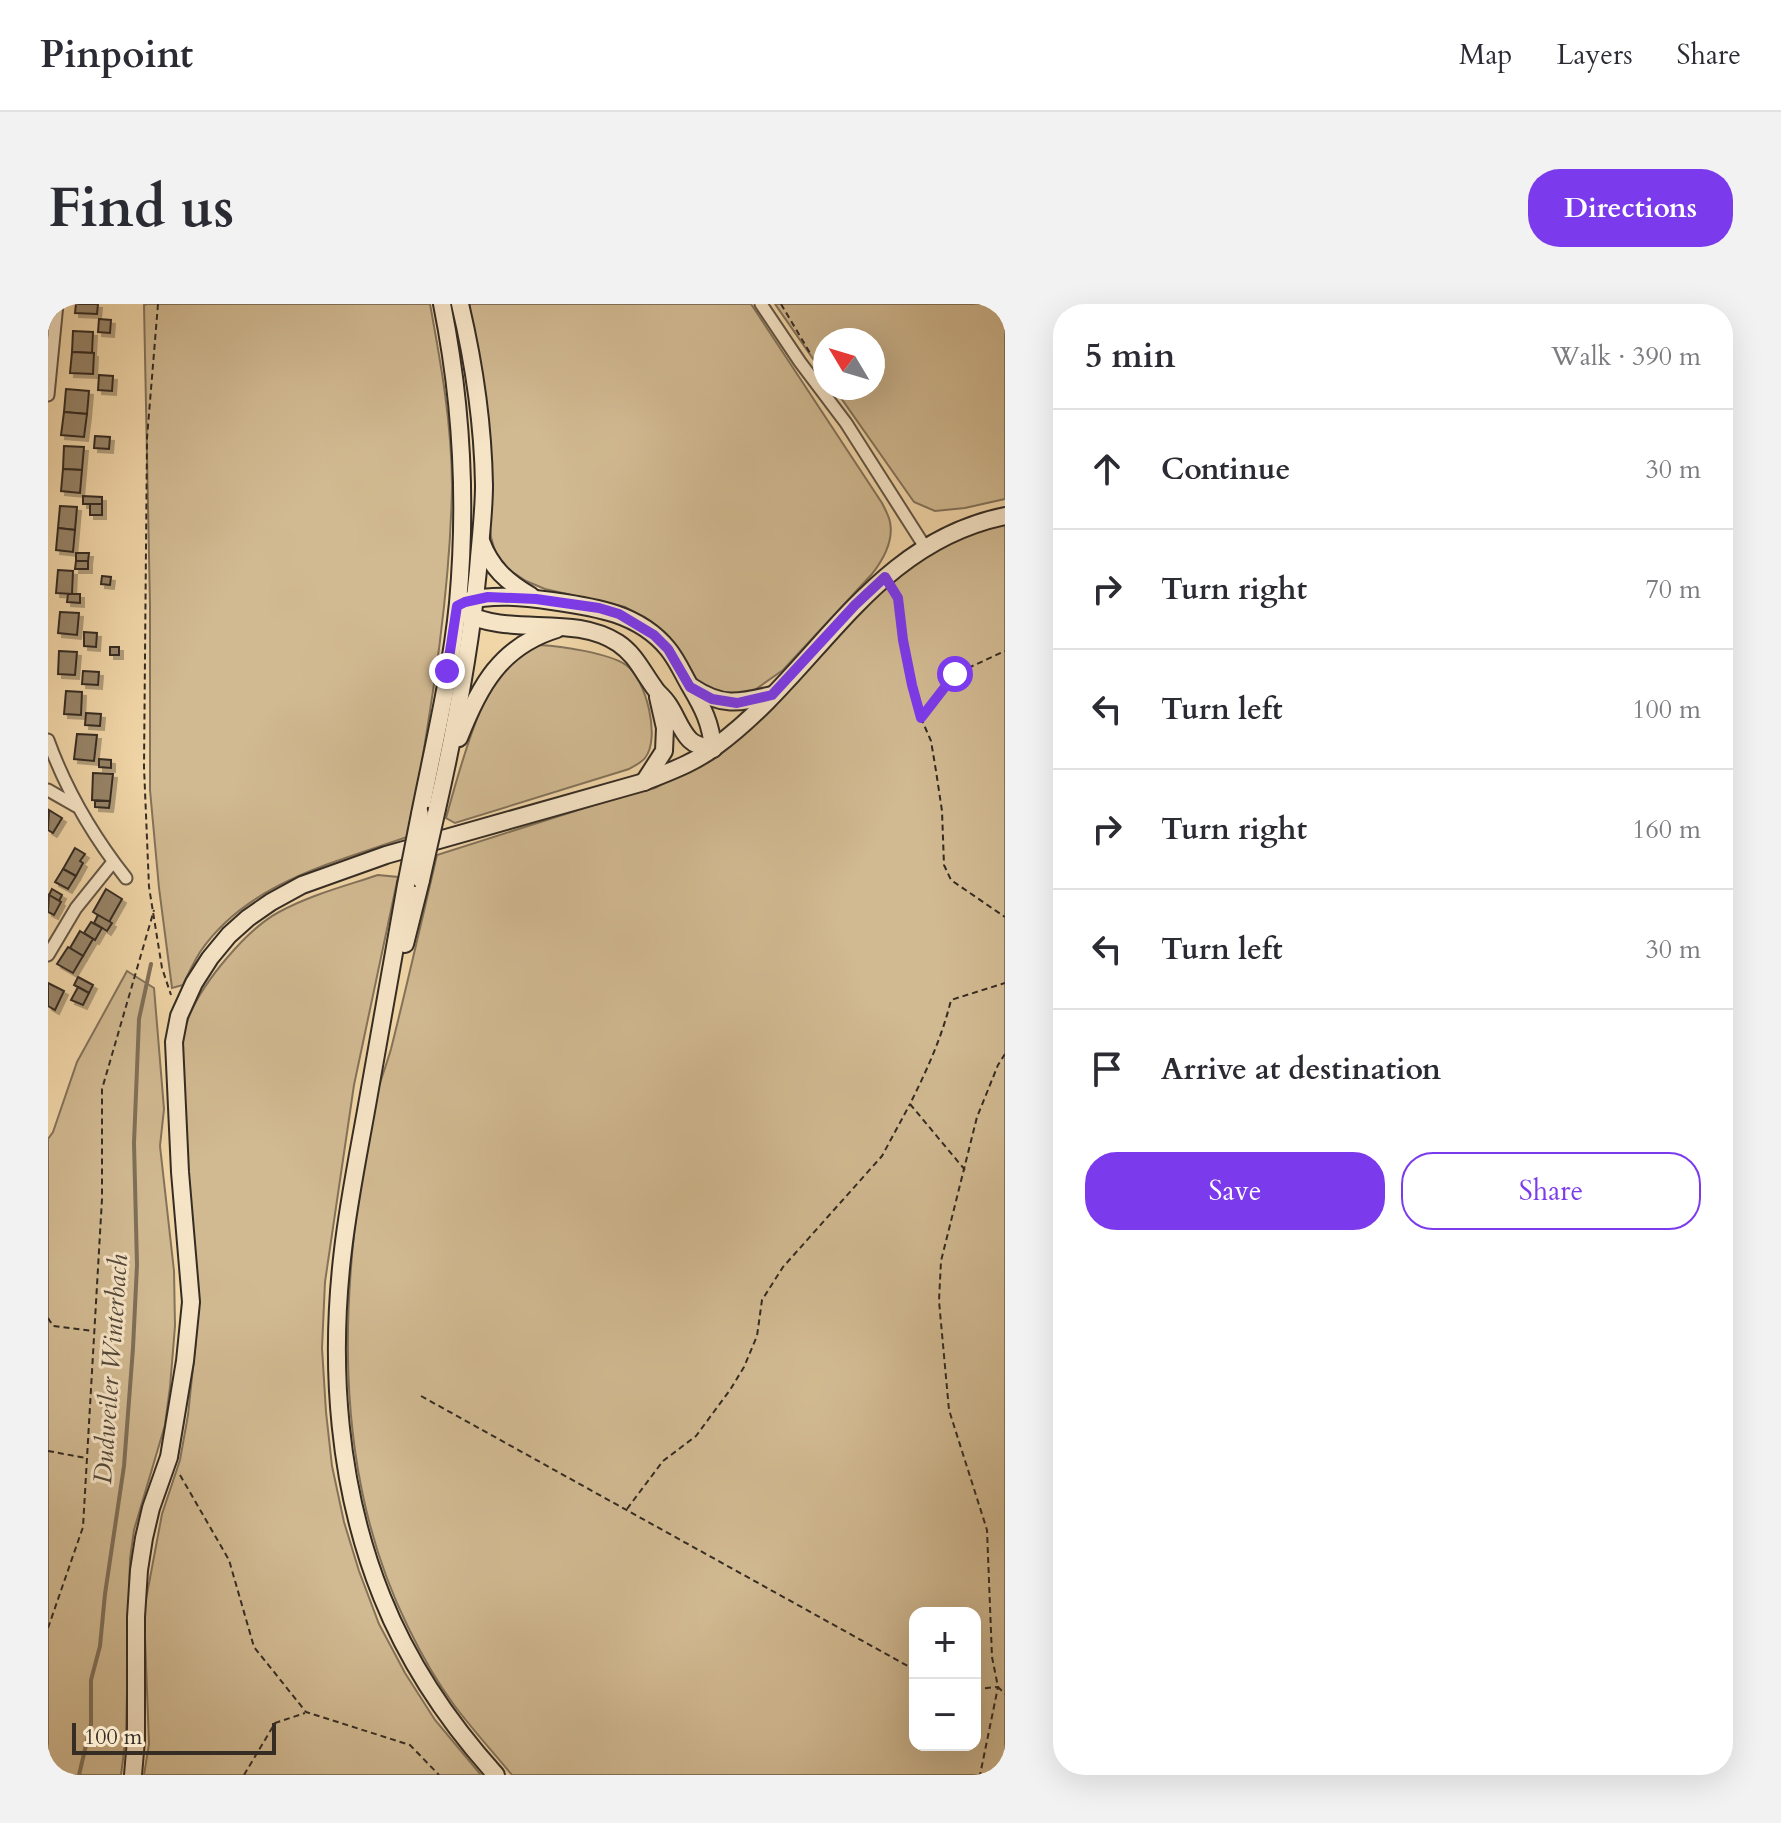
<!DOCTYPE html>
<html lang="en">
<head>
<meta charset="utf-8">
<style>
	body { margin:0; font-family:Cardo,serif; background:#f2f2f3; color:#2b2b33 }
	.controls { position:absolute; right:24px; bottom:24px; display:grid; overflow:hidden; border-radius:16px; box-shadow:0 8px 32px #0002 }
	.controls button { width:72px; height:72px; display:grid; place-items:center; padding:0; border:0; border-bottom:2px solid #e1e1e2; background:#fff; color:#2b2b33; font:40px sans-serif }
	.compass { position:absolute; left:765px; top:24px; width:72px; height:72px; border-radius:50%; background:#fff; box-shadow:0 8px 32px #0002; rotate:308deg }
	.scale { position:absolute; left:24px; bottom:20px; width:204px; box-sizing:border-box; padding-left:8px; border:4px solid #352c23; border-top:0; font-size:22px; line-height:28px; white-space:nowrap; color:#352c23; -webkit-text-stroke:6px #f6e4c6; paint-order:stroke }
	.stop { position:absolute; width:24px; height:24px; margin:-18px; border:6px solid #7c3aed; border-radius:50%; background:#fff }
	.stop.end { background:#7c3aed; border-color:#fff; box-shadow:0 2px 8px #0008 }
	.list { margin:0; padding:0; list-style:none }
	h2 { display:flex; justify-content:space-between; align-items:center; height:104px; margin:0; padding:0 32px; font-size:34px }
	h2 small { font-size:26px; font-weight:400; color:#7c7c81 }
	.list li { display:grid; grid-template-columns:52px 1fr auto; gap:24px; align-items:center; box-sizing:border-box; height:120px; padding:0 32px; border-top:2px solid #e1e1e2 }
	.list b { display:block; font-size:30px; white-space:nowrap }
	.list em { font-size:26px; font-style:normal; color:#7c7c81 }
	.actions { display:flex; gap:16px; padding:24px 32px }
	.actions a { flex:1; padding:18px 0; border:2px solid #7c3aed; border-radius:32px; text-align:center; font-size:28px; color:#7c3aed }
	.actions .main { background:#7c3aed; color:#fff }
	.icon { flex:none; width:44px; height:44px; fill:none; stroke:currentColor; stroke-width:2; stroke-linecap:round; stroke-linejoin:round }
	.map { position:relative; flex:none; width:957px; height:1471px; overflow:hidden; border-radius:32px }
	header { display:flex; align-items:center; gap:48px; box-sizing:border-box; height:112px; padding:0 40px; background:#fff; border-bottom:2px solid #e1e1e2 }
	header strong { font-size:38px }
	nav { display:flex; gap:44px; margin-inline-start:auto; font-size:28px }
	.intro { display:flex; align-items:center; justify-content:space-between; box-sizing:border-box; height:192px; padding:0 48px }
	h1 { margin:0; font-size:56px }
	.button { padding:20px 36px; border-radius:32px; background:#7c3aed; color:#fff; font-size:28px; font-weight:700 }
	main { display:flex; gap:48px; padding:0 48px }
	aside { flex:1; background:#fff; border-radius:32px; box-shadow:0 8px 32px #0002 }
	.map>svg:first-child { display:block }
</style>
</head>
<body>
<header>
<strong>Pinpoint</strong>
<nav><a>Map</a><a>Layers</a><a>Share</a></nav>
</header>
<div class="intro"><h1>Find us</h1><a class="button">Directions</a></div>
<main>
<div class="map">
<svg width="957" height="1471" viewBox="0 0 957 1471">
	<defs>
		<filter id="shadow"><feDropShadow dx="4" dy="4" stdDeviation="0" flood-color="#0004"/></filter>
	</defs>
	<rect width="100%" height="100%" fill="#f1d6a8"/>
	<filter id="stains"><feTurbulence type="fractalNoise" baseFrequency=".0025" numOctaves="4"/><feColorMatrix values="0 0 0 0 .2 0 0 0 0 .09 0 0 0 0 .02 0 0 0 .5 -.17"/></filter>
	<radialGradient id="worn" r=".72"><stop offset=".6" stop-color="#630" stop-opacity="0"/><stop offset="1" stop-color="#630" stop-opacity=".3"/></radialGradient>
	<g fill="#d1b991" stroke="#83725a" stroke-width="2" fill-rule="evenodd">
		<path d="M 99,0 L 382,0 C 393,60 404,121 404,183 C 402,294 383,403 365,512 L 359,533 C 285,559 199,579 152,648 C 146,658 140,670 135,681 L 124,684 L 111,584 L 102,486 L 102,302 L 96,1 Z"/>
		<path d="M 418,0 L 703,0 L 834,199 C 837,205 841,212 842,218 C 846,238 835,256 824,270 L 735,366 L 701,390 L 671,390 L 655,382 L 644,373 L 636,356 L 619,332 L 603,318 L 577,303 L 497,285 L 478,277 L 460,265 L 448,251 L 443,233 Z"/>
		<polygon points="727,0 957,0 957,195 917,204 887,207 866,198 786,84 825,84 825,36 777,36 777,72"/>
		<path d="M 957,220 L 957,1471 L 464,1471 C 445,1448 424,1425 406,1401 C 389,1378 373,1350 360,1323 C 281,1163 292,980 324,809 C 328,787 337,766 343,745 C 359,681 374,616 389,551 L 574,492 L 607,484 L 656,458 L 827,291 L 854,268 L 909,233 ZM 867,1309 L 927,1309 L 927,1441 L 867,1441 Z"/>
		<path d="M 492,341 C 512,342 561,349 578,361 C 598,375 613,434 597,454 C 593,459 586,462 581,465 L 407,519 L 398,514 C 409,475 432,386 460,359 C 468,351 481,345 492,341 Z"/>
		<path d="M 330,571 L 350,573 L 306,781 L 277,978 L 274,1044 L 278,1108 L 284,1162 L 296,1218 L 311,1267 L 331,1320 L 357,1369 L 387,1416 L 433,1471 L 96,1471 L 101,1440 L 96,1306 L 114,1210 L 132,1156 L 140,1111 L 148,1035 L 149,979 L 131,765 C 133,746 134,728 142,710 C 156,677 199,625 231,608 C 262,591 297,582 330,571 Z"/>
		<polygon points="79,667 106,684 116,805 112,842 126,967 127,1022 122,1083 117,1121 86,1226 82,1255 78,1432 73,1471 0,1471 0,835 5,828 29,758"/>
	</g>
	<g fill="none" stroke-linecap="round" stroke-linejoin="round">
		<polyline stroke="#7f6f58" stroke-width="4" points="31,1471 43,1420 43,1376 52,1342 57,1290 76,1162 85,1044 89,961 86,839 91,715 103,660"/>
	</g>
	<g fill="#978468" stroke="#352c23" stroke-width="2" filter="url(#shadow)">
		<polygon points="28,0 50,0 49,10 27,9"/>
		<polygon points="51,15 63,16 62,29 50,28"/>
		<polygon points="25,27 45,28 44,49 24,48"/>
		<polygon points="24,48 46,49 45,70 22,69"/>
		<polygon points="51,71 65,72 64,87 50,86"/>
		<polygon points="18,85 41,87 39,110 16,108"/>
		<polygon points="16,108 39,110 36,133 13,131"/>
		<polygon points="47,132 62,133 61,145 46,144"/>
		<polygon points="16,142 36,143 34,166 15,165"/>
		<polygon points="15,165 34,166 32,189 13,187"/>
		<polygon points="35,192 54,193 54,200 35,200"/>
		<rect x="42" y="200" width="12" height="11"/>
		<polygon points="12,202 29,203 27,226 10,224"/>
		<polygon points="10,224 27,226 25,248 8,246"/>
		<polygon points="28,249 41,249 40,257 28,257"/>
		<polygon points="28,257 40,257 40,265 27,265"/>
		<polygon points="10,266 25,267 24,290 8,289"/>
		<polygon points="54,272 63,273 62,281 53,280"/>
		<polygon points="20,290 32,290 32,299 19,298"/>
		<polygon points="12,308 31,309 29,331 10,329"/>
		<polygon points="36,328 49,329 48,343 36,342"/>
		<rect x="62" y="343" width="9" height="8"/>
		<polygon points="11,347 29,348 27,371 10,370"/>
		<polygon points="35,367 51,368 50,381 34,380"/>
		<polygon points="18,387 34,388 33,411 16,410"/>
		<polygon points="38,409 53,410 52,422 37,421"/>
		<polygon points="29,430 49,431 46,457 26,455"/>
		<polygon points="51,455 63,456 63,464 51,463"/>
		<polygon points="45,469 65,470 62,497 44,496"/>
		<polygon points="47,497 62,497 61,504 47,503"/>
		<polygon points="1,506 14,514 5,529 0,526"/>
		<polygon points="27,544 37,550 32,557 35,559 28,572 15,565"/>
		<polygon points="15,565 28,572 20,585 7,578"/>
		<polygon points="4,585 14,591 11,597 1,591"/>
		<polygon points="58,585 74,595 61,618 45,608"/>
		<polygon points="1,591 13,598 6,611 0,608"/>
		<polygon points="50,611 64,619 59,627 46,619"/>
		<polygon points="43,618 54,624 47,636 36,629"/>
		<polygon points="32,627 45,635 35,652 22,644"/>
		<polygon points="20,643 35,652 25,669 9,660"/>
		<polygon points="30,673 45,681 41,689 26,681"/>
		<polygon points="0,679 16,687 7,706 0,702"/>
		<polygon points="30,683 41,689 35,701 23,696"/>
	</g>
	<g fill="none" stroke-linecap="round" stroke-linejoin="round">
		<g stroke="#645644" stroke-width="15">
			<g id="minor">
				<polyline points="713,0 752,58 798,119 877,243"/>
				<polyline points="0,91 9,0"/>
				<path d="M 0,436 C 18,486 45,532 78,574"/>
				<polyline points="0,486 28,502"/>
				<polyline points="0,651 28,604 65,558"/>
			</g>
		</g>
		<g stroke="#352c23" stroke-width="20">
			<g id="secondary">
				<path d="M 433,237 C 443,264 459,278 483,292"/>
				<path d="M 418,297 C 446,290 476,293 504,297 C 546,303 591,309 620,345 C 629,356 635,370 642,382 C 655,404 663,419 665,445"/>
				<path d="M 415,308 C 462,334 524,309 570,339 C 588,351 595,369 608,386 C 612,391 617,395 620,400 C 628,411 632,426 642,436 C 648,442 657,443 665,445"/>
				<path d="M 644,383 C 674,403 690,399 724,391"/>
				<path d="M 411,434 C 431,382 453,342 509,325"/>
				<polyline points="596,478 616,447 617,424 610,393"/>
				<path d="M 389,505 C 407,426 422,346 430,266 C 432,238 436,209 436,181 C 435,120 426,59 412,0"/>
				<path d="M 372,510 C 386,440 403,369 410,299 C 419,198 414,99 394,0"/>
				<path d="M 358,581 C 345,651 333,721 321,790 C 312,842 301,894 295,946 C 281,1062 290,1184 334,1293 C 360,1358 401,1419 448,1471"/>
				<polyline points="357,640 373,576"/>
				<path d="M 85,1471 L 88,1436 L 88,1313 L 91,1266 L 96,1234 L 103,1204 L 121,1153 L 137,1057 L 143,998 L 132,868 L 126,738 L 131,712 L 146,679 L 162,654 L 181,631 L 200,614 L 223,598 L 254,581 L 338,551 L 596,478 C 620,468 646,459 667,443 C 770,368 821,240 957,212"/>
			</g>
		</g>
		<g stroke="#352c23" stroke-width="2" stroke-dasharray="6 4" stroke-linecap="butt">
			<polyline points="110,0 99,134 96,463 101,583 114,664 123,691"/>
			<polyline points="733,0 762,49"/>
			<polyline points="846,287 850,294 855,336 864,381 873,414 883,437 888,467 894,507 896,561 903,576 957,613"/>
			<polyline points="873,414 907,370 957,347"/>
			<polyline points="957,750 950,761 929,813 893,957 891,997 901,1106 939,1226 944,1353 950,1383 957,1390"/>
			<path d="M 917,866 L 862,800 C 879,766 894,733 903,696 L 957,679"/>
			<polyline points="0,1014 5,1022 45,1027"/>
			<polyline points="373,1092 867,1366"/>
			<polyline points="0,1147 38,1154"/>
			<polyline points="132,1171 181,1256 206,1343 258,1408 362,1441 391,1471"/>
			<polyline points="579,1205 615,1157 648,1132 682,1086 696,1063 709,1032 714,996 735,963 834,852 862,800"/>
			<polyline points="0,1324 35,1223 54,895 54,785 106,606"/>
			<polyline points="927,1385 950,1383 932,1471"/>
			<polyline points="196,1471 227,1419 257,1409"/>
		</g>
		<use href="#minor" stroke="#f6e4c6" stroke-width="11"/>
		<use href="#secondary" stroke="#f6e4c6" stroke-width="16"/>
		<g stroke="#352c23" stroke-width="20" stroke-linecap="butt">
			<g id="secondary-bridge">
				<polyline points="373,576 389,505"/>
				<polyline points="358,581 372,510"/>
			</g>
		</g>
		<use href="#secondary-bridge" stroke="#f6e4c6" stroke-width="16"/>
	</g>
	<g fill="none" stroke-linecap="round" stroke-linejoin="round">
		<polyline stroke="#7c3aed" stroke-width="10" points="399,367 409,302 417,298 440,293 488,295 551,304 571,310 606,331 620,345 642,383 664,395 689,399 724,391 807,301 837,273 850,294 855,336 864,381 873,414 907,370"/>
	</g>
	<g text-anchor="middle" stroke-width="6" stroke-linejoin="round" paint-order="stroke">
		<g font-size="26" font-style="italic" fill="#544839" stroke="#f6e4c6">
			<text transform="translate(62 1065) rotate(-86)" y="9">Dudweiler Winterbach</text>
		</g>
	</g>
	<rect width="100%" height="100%" filter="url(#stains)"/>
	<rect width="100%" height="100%" fill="url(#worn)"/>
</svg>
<div class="controls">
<button>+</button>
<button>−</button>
</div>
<svg class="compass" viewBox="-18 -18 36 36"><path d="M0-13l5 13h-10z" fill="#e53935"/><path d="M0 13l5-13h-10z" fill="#7c7c81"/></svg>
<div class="scale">100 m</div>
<div class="stop" style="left:907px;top:370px"></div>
<div class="stop end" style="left:399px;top:367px"></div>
</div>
<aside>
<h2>5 min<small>Walk · 390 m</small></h2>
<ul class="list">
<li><svg class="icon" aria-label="ahead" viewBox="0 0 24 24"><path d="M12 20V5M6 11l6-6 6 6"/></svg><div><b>Continue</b></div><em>30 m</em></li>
<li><svg class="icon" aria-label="right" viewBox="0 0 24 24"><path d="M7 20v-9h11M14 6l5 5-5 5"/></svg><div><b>Turn right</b></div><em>70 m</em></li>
<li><svg class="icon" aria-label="left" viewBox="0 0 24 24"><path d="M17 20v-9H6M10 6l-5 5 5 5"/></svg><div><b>Turn left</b></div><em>100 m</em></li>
<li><svg class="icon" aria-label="right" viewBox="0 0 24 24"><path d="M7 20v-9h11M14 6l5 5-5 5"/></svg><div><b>Turn right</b></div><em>160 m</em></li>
<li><svg class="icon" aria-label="left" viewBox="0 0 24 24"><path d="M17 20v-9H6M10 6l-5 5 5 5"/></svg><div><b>Turn left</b></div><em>30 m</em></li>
<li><svg class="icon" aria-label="arrive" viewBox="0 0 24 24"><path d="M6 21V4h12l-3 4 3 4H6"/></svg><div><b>Arrive at destination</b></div></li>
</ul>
<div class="actions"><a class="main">Save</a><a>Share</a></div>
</aside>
</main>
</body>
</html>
